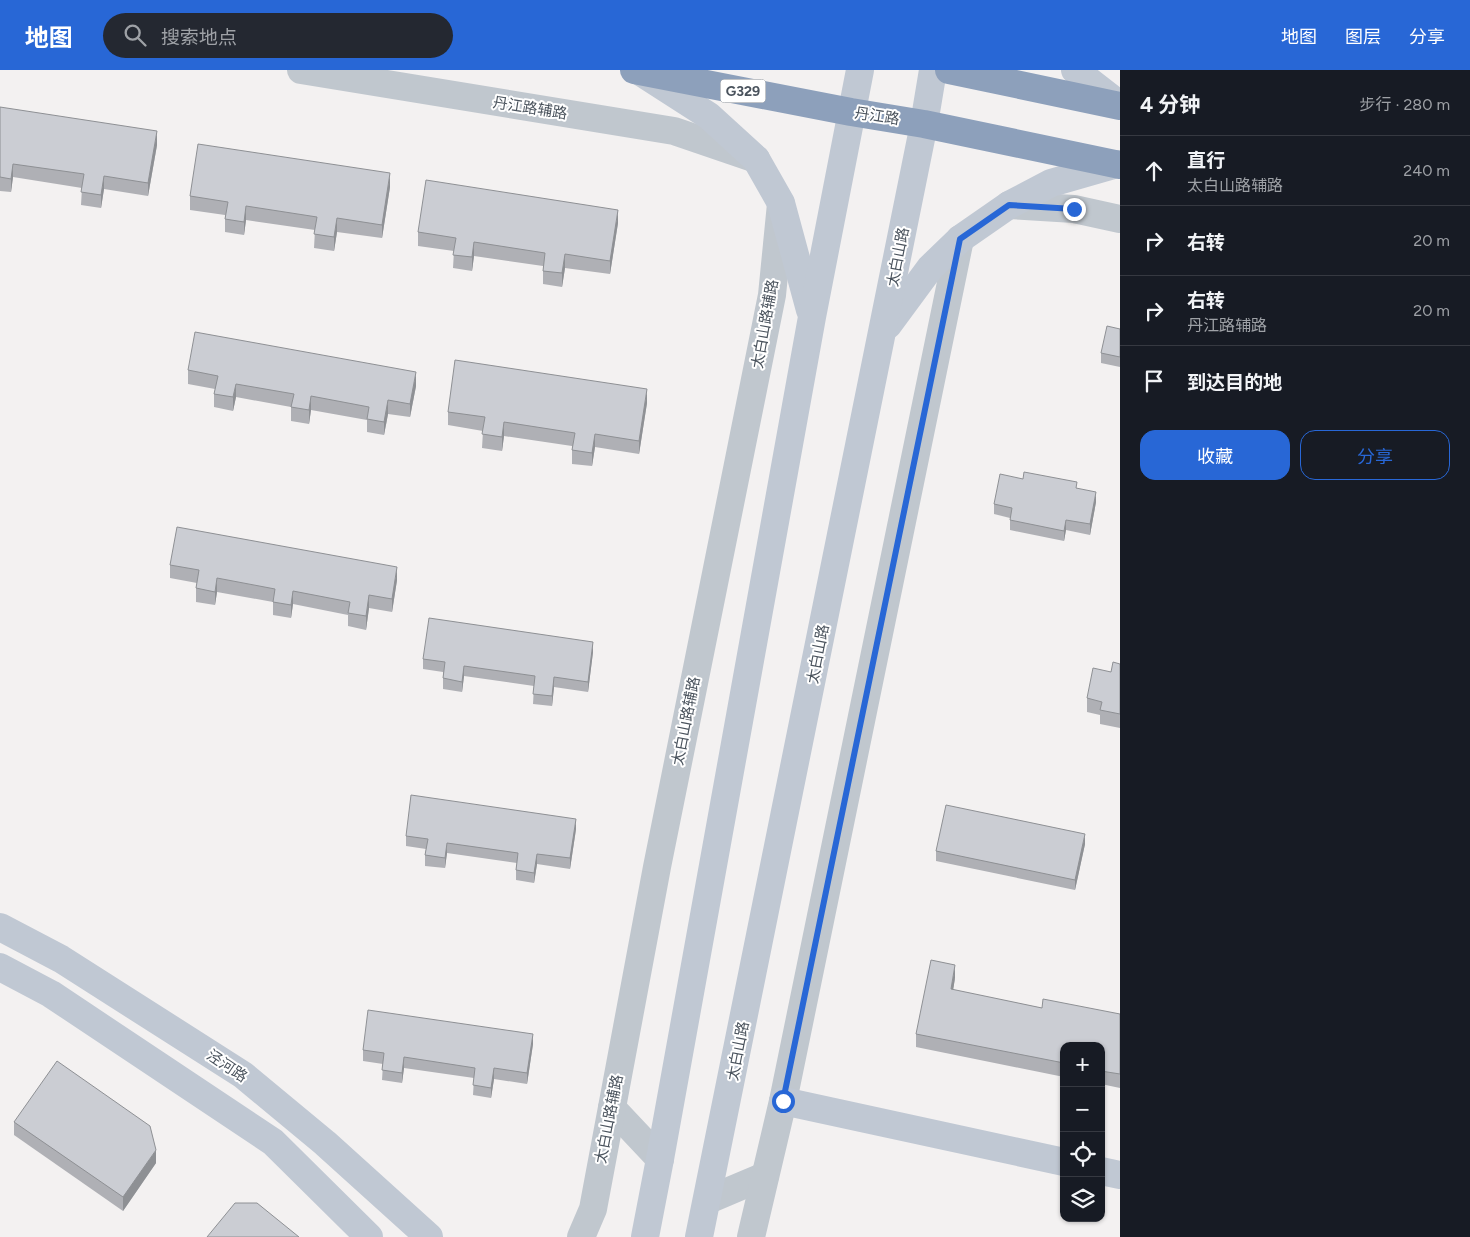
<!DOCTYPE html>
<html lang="zh">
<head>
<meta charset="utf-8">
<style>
	body { margin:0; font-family:Figtree,"Noto Sans SC",sans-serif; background:#242831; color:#f1f3f6 }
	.controls { position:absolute; right:15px; bottom:15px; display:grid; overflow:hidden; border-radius:10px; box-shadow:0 1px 4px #0004 }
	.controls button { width:45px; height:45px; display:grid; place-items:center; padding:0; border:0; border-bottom:1px solid #363941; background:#171b24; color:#f1f3f6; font:25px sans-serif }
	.stop { position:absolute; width:15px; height:15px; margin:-11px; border:4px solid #2867d6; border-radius:50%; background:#fff }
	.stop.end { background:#2867d6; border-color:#fff; box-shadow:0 1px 5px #0008 }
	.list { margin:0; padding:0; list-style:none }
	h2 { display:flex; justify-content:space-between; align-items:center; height:65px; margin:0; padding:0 20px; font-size:21px }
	h2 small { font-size:16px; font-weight:400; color:#9ea1a6 }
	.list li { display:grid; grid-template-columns:32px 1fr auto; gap:15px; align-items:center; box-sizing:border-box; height:70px; padding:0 20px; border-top:1px solid #363941 }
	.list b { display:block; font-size:19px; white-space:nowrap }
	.list p { margin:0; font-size:16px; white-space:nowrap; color:#9ea1a6 }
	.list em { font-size:16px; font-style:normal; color:#9ea1a6 }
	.actions { display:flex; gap:10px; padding:15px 20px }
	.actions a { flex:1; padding:11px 0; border:1px solid #2867d6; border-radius:15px; text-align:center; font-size:18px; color:#2867d6 }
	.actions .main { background:#2867d6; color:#fff }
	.icon { flex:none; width:28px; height:28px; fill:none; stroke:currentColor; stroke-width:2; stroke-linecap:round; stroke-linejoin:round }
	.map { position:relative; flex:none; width:1120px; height:1167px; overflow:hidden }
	header { display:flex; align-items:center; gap:30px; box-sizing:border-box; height:70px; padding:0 25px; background:#2867d6; color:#fff }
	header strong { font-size:24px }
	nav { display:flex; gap:28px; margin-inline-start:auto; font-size:18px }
	.search { width:350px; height:45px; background:#242831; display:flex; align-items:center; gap:12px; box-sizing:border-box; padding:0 18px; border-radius:28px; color:#9ea1a6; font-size:19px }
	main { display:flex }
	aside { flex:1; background:#171b24 }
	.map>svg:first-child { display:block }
</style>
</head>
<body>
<header>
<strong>地图</strong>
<div class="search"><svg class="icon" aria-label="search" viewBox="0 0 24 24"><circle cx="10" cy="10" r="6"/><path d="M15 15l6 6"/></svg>搜索地点</div>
<nav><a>地图</a><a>图层</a><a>分享</a></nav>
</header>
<main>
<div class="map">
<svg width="1120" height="1167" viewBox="0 0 1120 1167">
	<rect width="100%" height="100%" fill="#f3f1f1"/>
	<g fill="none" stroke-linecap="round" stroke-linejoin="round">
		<g stroke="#c0c7ce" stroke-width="28">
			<polyline points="301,0 674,61 756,89"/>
			<polyline points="1009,135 1074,139 1120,149"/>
			<polyline points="612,1038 660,1089"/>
			<polyline points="708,1130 765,1106"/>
			<polyline points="581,1167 593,1139 657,797 772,225 781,134"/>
			<polyline points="751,1167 783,1031 960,169"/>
		</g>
		<g stroke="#c0c8d3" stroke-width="28">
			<polyline points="1075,0 1120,35"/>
			<polyline points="639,1 709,46 756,89 781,133 810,240"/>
			<polyline points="888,255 930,198 960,169 1009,135 1051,113 1117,94"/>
			<polyline points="0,857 61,889 243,1005 325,1073 429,1167"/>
			<polyline points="0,897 51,924 273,1072 369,1167"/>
			<polyline points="783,1031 1064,1092"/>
			<polyline points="1101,1101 1120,1105"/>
			<polyline points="645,1167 660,1089 812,247 860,0"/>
			<polyline points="699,1167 924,54 933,0"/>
		</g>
		<g stroke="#8da0bb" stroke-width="28">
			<polyline points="634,0 851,42 924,54 1120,95"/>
			<polyline points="949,0 1120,36"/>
		</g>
	</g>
	<g fill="#afb0b5">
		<polygon points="0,37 157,75 148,126 104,119 101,138 81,135 82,118 13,107 11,122 0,121"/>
		<polygon points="390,117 382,168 337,162 334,181 314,178 315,160 246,150 244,165 225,162 225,145 190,140 190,126"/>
		<polygon points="618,153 610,204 565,198 562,217 543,214 543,196 474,186 472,201 453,198 454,181 418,176 418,162"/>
		<polygon points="1120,259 1120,297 1101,293 1101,283"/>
		<polygon points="188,300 416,316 410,347 388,344 384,365 367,362 367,350 311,340 309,354 291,351 291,337 236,327 233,341 214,337 214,324 215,319 188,314"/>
		<polygon points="647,333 639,384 595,377 592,396 572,394 572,376 504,366 502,381 482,378 483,361 448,355 448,342"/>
		<polygon points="1023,409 1077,418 1096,432 1090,465 1066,460 1064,471 1010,460 1010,448 994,444 994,434"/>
		<polygon points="170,495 397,510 392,542 369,538 366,560 348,556 348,545 293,534 291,548 273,545 273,532 217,522 215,535 196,532 196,518 197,513 170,508"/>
		<polygon points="593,582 588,622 554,617 552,636 533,634 534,616 464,606 462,622 443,619 443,602 423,599 423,589"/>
		<polygon points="1120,594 1120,658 1100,654 1100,645 1087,642 1087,628 1111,602"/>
		<polygon points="576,759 570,799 537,794 534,813 516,810 516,800 517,793 447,783 445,798 425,796 425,785 426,779 406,776 406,766"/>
		<polygon points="1085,774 1075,820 936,791 936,781"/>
		<polygon points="955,908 953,920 1042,938 1120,944 1120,1018 1101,1014 1101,976 1064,976 1064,1007 916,977 916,964"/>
		<polygon points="533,974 527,1014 494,1009 491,1028 473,1025 474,1008 404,998 402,1013 382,1010 383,994 363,991 363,980"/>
		<polygon points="14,1052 156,1093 123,1141 14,1065"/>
	</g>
	<g fill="#8e9094">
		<polygon points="157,61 157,75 148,126 148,113"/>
		<polygon points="13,94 13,107 11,122 11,109"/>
		<polygon points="390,103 390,117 382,168 382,155"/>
		<polygon points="104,106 104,119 101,138 101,125"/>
		<polygon points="246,136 246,150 244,165 244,152"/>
		<polygon points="618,140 618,153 610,204 610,191"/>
		<polygon points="337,148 337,162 334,181 334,167"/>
		<polygon points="474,172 474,186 472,201 472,187"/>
		<polygon points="565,184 565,198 562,217 562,203"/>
		<polygon points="416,302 416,316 410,347 410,334"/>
		<polygon points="236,314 236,327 233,341 233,327"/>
		<polygon points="647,319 647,333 639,384 639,371"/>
		<polygon points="311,326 311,340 309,354 309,340"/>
		<polygon points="388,330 388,344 384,365 384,352"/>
		<polygon points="504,352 504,366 502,381 502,367"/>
		<polygon points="595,364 595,377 592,396 592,383"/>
		<polygon points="1096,422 1096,432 1090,465 1090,454"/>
		<polygon points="1066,450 1066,460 1064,471 1064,461"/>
		<polygon points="397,497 397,510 392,542 392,529"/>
		<polygon points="217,508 217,522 215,535 215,522"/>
		<polygon points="293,521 293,534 291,548 291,535"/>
		<polygon points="369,525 369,538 366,560 366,546"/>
		<polygon points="593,572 593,582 588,622 588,612"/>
		<polygon points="464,596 464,606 462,622 462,612"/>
		<polygon points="554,607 554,617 552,636 552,626"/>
		<polygon points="576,749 576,759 570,799 570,788"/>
		<polygon points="1085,764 1085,774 1075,820 1075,810"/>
		<polygon points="447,773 447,783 445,798 445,788"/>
		<polygon points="537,784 537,794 534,813 534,803"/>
		<polygon points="955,895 955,908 951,933 951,919"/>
		<polygon points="533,964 533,974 527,1014 527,1003"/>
		<polygon points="404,987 404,998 402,1013 402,1003"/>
		<polygon points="494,998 494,1009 491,1028 491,1018"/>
		<polygon points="156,1080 156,1093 123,1141 123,1127"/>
	</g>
	<g fill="#cbcdd3" stroke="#8e9094">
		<polygon points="0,37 157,61 148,113 104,106 101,125 81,122 84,104 13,94 11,109 0,107"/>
		<polygon points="198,74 390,103 382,155 337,148 334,167 314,164 317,147 246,136 244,152 225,149 228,132 190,126"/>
		<polygon points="426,110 618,140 610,191 565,184 562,203 543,201 545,183 474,172 472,187 453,185 456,168 418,162"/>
		<polygon points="1107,256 1120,259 1120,287 1101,283"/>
		<polygon points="195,262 416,302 410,334 388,330 384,352 367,349 369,337 311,326 309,340 291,337 294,324 236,314 233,327 214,324 218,306 188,300"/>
		<polygon points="455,290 647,319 639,371 595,364 592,383 572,380 575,363 504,352 502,367 482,364 485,347 448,342"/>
		<polygon points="1024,402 1077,412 1076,418 1096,422 1090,454 1066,450 1064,461 1010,450 1012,438 994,434 1000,404 1023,409"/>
		<polygon points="177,457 397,497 392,529 369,525 366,546 348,543 350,532 293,521 291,535 273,532 275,519 217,508 215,522 196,518 199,500 170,495"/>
		<polygon points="429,548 593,572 588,612 554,607 552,626 533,624 535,606 464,596 462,612 443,608 445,592 423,589"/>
		<polygon points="1113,592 1120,594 1120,644 1100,640 1102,632 1087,628 1093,598 1111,602"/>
		<polygon points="411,725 576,749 570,788 537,784 534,803 516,800 518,783 447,773 445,788 425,785 428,769 406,766"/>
		<polygon points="946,735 1085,764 1075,810 936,781"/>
		<polygon points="931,890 955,895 951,919 1042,938 1043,929 1120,944 1120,1004 1101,1001 1101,976 1064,976 1064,993 916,964"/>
		<polygon points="368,940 533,964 527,1003 494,998 491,1018 473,1015 475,998 404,987 402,1003 382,1000 384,983 363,980"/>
		<polygon points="57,991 150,1056 156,1080 123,1127 14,1052"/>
		<polygon points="235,1133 257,1133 299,1167 207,1167"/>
	</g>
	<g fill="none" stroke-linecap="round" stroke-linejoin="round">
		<polyline stroke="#2867d6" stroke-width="6" points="783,1031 960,169 1009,135 1074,139"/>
	</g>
	<g text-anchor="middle" stroke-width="4" stroke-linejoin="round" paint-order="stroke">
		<rect fill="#fff" stroke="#80878e" stroke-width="1" x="720.5" y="9.5" width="45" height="23" rx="4"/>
		<g font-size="14" font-weight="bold" fill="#4a535d">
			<text x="743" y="26">G329</text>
		</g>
		<g font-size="15" fill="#4a535d" stroke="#fff">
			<text transform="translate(530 38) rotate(9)" y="5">丹江路辅路</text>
			<text transform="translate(877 46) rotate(9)" y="5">丹江路</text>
			<text transform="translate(898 187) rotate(-79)" y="5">太白山路</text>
			<text transform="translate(765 254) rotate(-80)" y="5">太白山路辅路</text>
			<text transform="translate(818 584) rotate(-79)" y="5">太白山路</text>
			<text transform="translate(686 651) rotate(-79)" y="5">太白山路辅路</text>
			<text transform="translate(738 981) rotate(-79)" y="5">太白山路</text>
			<text transform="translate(227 996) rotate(34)" y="5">泾河路</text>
			<text transform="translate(609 1049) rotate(-79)" y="5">太白山路辅路</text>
		</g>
	</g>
</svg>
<div class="controls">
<button>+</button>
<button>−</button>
<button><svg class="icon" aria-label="locate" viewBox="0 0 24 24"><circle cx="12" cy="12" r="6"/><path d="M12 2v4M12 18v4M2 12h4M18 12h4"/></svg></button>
<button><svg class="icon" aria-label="layers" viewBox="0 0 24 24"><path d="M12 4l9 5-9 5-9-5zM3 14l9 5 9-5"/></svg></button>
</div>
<div class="stop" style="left:783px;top:1031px"></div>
<div class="stop end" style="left:1074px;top:139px"></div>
</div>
<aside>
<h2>4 分钟<small>步行 · 280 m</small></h2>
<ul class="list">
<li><svg class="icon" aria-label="ahead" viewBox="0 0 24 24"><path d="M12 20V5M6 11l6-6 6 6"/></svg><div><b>直行</b><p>太白山路辅路</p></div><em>240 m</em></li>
<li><svg class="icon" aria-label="right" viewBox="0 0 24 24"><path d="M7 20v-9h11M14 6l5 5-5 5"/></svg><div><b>右转</b></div><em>20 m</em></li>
<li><svg class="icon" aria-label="right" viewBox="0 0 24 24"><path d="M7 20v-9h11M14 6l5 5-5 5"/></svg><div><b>右转</b><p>丹江路辅路</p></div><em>20 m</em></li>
<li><svg class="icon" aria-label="arrive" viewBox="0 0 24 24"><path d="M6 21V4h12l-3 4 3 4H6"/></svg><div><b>到达目的地</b></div></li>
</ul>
<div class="actions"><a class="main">收藏</a><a>分享</a></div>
</aside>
</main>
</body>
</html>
